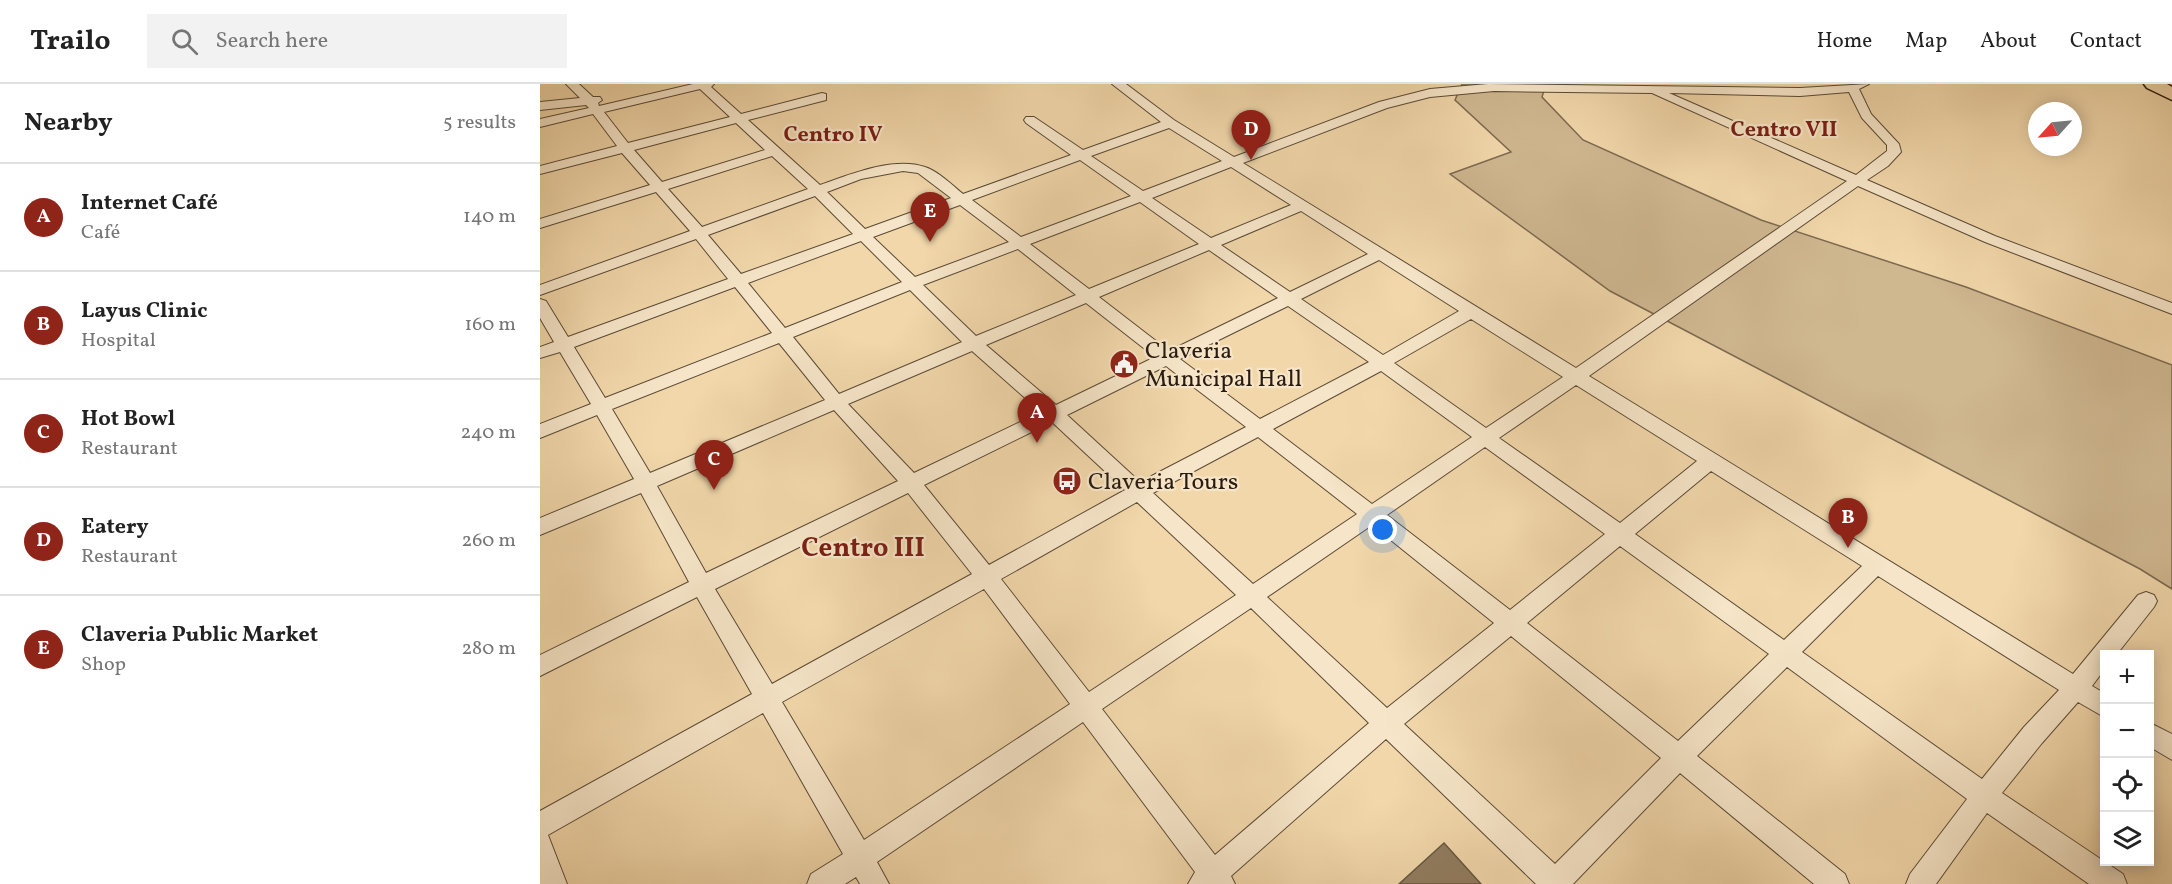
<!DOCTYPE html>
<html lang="en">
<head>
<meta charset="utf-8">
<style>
	body { margin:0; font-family:Vollkorn,serif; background:#f2f2f2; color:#222 }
	.controls { position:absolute; right:18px; bottom:18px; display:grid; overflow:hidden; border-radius:0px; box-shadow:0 3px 15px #0003 }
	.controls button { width:54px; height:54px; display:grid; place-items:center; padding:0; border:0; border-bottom:2px solid #e0e0e0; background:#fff; color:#222; font:30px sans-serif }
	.compass { position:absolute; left:1488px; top:18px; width:54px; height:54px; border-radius:50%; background:#fff; box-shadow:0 3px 15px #0003; rotate:243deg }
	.you { position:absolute; left:843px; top:446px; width:21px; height:21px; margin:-15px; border:4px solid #fff; border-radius:50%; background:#1a73e8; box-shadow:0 0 0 9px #1a73e833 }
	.badge { display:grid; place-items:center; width:39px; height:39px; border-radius:50%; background:#8f2418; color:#fff; font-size:20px; font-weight:700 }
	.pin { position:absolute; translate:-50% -50px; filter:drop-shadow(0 2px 3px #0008) }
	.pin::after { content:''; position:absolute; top:32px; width:21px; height:18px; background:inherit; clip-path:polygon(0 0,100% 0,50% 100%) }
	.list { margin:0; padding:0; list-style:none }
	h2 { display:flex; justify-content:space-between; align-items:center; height:78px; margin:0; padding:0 24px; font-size:26px }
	h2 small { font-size:20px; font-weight:400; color:#767676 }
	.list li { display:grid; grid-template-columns:39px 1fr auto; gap:18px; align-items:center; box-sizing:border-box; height:108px; padding:0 24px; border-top:2px solid #e0e0e0 }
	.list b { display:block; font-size:22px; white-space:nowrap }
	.list p { margin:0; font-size:20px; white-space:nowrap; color:#767676 }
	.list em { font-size:20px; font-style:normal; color:#767676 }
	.icon { flex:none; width:33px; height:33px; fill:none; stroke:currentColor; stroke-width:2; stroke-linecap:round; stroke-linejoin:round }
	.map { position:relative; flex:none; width:1632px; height:800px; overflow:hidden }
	header { display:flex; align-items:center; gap:36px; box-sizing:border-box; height:84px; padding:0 30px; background:#fff; border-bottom:2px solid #e0e0e0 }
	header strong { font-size:28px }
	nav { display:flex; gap:33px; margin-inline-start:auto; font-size:21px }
	.search { width:420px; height:54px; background:#f2f2f2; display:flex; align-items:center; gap:15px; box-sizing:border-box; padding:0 21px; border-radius:0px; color:#767676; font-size:22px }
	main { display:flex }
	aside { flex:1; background:#fff }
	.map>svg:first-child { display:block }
</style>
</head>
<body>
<header>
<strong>Trailo</strong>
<div class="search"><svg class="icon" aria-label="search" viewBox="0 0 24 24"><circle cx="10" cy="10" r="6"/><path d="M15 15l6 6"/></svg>Search here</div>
<nav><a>Home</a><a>Map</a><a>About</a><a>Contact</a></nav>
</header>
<main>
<aside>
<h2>Nearby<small>5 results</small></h2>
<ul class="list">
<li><span class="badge">A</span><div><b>Internet Café</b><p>Café</p></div><em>140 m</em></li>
<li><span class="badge">B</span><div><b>Layus Clinic</b><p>Hospital</p></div><em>160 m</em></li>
<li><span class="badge">C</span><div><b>Hot Bowl</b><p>Restaurant</p></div><em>240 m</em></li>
<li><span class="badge">D</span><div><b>Eatery</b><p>Restaurant</p></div><em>260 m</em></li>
<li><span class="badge">E</span><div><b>Claveria Public Market</b><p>Shop</p></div><em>280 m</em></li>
</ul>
</aside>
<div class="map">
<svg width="1632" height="800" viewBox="0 0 1632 800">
	<rect width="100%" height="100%" fill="#f1d7aa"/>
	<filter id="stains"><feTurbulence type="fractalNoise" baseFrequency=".00333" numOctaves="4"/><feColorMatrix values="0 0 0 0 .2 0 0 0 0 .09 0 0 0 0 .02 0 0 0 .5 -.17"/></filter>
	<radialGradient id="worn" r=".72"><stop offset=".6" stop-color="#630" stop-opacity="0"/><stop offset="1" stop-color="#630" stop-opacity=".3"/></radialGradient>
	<polygon fill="#cfb790" stroke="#7c6950" stroke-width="1.5" points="922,0 1006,0 1002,13 1043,56 1221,136 1426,203 1632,281 1632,505 1600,485 1070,207 910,90 971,68 915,16"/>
	<polygon fill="#917d60" stroke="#665843" stroke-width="1.5" points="904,759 941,800 859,800"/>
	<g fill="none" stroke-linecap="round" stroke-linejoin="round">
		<g stroke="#5b4a36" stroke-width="2">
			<g id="minor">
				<path d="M 26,0 L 39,0 L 53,13 L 60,13 L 62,16 L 58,19 L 59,22 L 153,0 L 174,0 L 171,3 L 201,30 L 282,9 L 286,10 L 286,16 L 208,36 L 280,101 C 308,91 354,72 385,83 C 398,87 412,101 423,110 L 531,71 L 486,39 L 484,36 L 486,33 L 494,33 L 543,66 L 621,38 L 572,0 L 586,0 L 634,36 L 694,73 L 839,18 L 890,5 L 948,0 L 1260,4 L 1329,0 L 1319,5 L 1331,30 L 1359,60 L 1361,68 L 1348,82 L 1327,96 L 1455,152 L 1632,219 L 1632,230 L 1445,158 L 1318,102 L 1049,292 L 1533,590 L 1598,511 L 1606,508 L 1614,511 L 1617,517 L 1614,523 L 1577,570 L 1564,570 L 1564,586 L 1552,602 L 1564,609 L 1564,633 L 1538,618 L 1502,659 L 1462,709 L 1583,790 L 1587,800 L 1549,800 L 1447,729 L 1396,800 L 1366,800 L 1370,790 L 1427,715 L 1247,583 L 1157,672 L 1305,790 L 1309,800 L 1274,800 L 1140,689 L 1033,800 L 996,800 L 846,655 L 691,792 L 695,800 L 648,800 L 655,788 L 543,638 L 337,778 L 349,800 L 320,800 L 316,793 L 305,800 L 267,800 L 271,790 L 303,770 L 223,629 L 8,751 L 27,800 L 0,800 L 0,727 L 212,610 L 157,513 L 0,592 L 0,571 L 149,498 L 101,409 L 0,451 L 0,434 L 94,395 L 57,331 L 0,354 L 0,340 L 51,320 L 20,268 L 0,274 L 0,263 L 14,258 L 0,234 L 0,215 L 6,217 L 28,253 L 188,195 L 156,155 L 0,211 L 0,201 L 150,147 L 116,108 L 0,144 L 0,135 L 110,101 L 82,69 L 0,90 L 0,82 L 77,62 L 53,30 L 0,43 L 0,35 L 49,24 L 46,21 L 0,26 L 0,18 L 40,14 ZM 160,5 L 190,33 L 88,59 L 64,28 ZM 954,7 L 1112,9 L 1307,97 L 1036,284 L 703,79 L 847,24 L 890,13 ZM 1309,8 L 1322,34 L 1347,61 L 1347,67 L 1316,91 L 1129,9 L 1260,12 ZM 196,39 L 225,66 L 122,98 L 94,66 ZM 629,44 L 682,77 L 603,107 L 551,72 ZM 232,72 L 268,105 L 162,143 L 128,105 ZM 540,76 L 591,112 L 481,153 L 432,116 ZM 691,83 L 751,121 L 671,154 L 612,114 ZM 363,87 L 378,89 L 411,114 L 325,145 L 287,108 L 321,95 ZM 275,112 L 313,150 L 201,190 L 168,151 ZM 600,118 L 659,160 L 549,205 L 490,160 ZM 420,121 L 469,158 L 375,193 L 333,153 ZM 761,127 L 828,170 L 750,208 L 681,161 ZM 321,157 L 362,198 L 245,244 L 208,199 ZM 478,165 L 536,211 L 436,252 L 383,201 ZM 669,166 L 738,214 L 629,267 L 559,213 ZM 839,176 L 919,227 L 843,271 L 761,215 ZM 195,203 L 232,249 L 65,314 L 34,263 ZM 370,206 L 422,258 L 299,310 L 253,253 ZM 546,219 L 615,273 L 516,321 L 446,261 ZM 748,222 L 829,278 L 720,335 L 640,275 ZM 931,235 L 1023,293 L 946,344 L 854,279 ZM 239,259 L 285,316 L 110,389 L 72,325 ZM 432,267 L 501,328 L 374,389 L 308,320 ZM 626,282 L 706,343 L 600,398 L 527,331 ZM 841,287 L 932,353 L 832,420 L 733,345 ZM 1036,301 L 1157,377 L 1080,439 L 959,354 ZM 294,326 L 358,397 L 166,489 L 117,402 ZM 512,338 L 585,406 L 449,481 L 384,401 ZM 718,353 L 817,430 L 713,500 L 613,409 ZM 945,363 L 1065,450 L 970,526 L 847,431 ZM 1171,387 L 1322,482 L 1244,556 L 1095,450 ZM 368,409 L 432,490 L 232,600 L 175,505 ZM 597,418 L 696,511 L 549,608 L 461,495 ZM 832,441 L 954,539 L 847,624 L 727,513 ZM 1080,462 L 1229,570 L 1138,657 L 987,539 ZM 1338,492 L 1519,606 L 1484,643 L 1442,695 L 1262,568 ZM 444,505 L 530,620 L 324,756 L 242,618 ZM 711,524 L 829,639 L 675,771 L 562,625 ZM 971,552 L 1121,674 L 1015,780 L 864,640 Z"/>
				<polygon points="1610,639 1632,650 1632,676 1610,663"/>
			</g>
		</g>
		<g stroke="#291b10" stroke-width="3">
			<polygon id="highway" points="1604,0 1627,0 1632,3 1632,16 1607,4"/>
		</g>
		<use href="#minor" fill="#f6e5c8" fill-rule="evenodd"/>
		<use href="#highway" fill="#f1d7aa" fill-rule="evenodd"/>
	</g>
	<defs>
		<g id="civic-disc" transform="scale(1.5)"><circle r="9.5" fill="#8f2418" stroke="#f6e5c8"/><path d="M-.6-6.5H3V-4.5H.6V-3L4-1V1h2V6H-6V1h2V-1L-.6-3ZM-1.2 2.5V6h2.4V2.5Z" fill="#fff"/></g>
		<g id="bus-disc" transform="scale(1.5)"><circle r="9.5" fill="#8f2418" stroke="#f6e5c8"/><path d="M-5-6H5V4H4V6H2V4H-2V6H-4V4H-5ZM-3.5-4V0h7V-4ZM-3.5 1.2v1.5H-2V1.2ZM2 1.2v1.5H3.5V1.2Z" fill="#fff"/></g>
	</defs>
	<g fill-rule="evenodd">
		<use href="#civic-disc" x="584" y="280"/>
		<use href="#bus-disc" x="527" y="397"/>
	</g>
	<g text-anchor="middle" stroke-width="4.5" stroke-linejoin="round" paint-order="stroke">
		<g font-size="22" font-weight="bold" fill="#7a1f14" stroke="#f6e5c8">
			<text x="1244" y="52">Centro VII</text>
			<text x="293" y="57">Centro IV</text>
		</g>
		<g font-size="24" fill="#291b10" stroke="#f6e5c8" text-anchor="start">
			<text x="605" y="274">Claveria<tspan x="605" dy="28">Municipal Hall</tspan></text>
			<text x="548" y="405">Claveria Tours</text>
		</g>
		<g font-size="27" font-weight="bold" fill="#7a1f14" stroke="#f6e5c8">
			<text x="323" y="472">Centro III</text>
		</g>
	</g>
	<rect width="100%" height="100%" filter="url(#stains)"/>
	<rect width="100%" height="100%" fill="url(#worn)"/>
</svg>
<div class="controls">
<button>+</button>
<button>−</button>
<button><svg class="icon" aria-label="locate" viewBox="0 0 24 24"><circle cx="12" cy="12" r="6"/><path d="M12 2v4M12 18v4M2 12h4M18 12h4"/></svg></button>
<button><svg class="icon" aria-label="layers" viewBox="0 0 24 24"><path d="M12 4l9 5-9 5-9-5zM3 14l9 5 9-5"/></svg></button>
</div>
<svg class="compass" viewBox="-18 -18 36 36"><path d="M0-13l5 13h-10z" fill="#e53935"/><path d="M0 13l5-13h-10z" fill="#767676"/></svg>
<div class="you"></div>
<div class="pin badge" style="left:497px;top:359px">A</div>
<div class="pin badge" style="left:1308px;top:464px">B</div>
<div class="pin badge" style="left:174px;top:406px">C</div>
<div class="pin badge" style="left:711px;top:76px">D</div>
<div class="pin badge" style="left:390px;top:158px">E</div>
</div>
</main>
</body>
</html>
